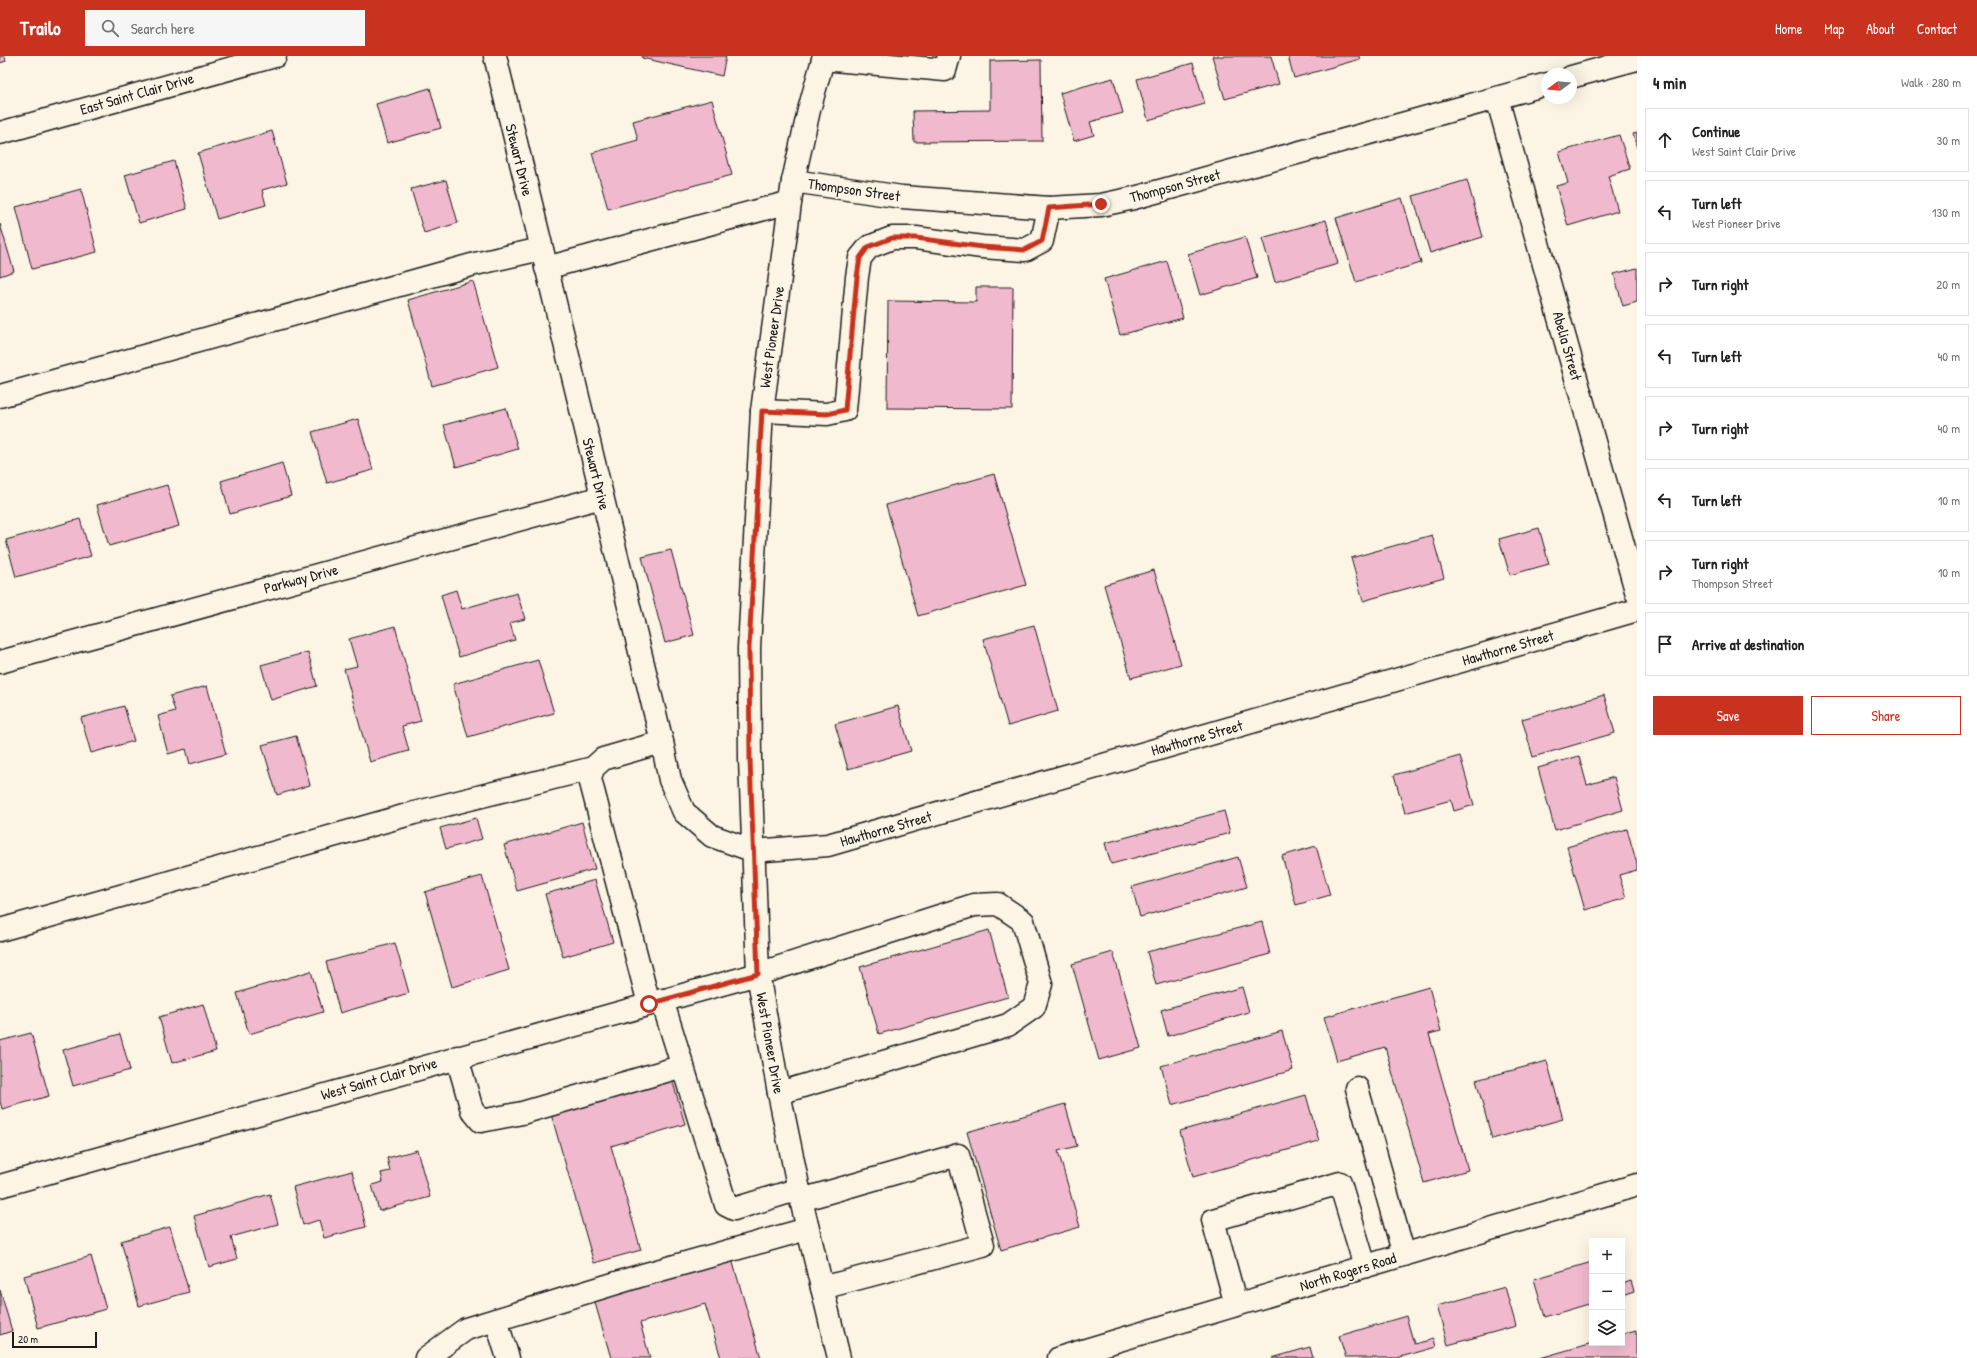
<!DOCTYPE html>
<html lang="en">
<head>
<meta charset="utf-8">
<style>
	body { margin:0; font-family:"Patrick Hand",sans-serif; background:#f6f6f6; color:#222 }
	.controls { position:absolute; right:12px; bottom:12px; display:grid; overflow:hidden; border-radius:0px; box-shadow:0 4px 16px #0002 }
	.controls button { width:36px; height:36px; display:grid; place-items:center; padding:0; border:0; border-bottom:1px solid #e0e0e0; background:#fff; color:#222; font:20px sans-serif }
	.compass { position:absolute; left:1541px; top:12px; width:36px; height:36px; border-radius:50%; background:#fff; box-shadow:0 4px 16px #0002; rotate:254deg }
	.scale { position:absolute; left:12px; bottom:10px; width:85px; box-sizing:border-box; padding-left:4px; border:2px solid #1c1c1c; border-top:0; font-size:11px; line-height:14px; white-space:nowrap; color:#1c1c1c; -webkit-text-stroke:3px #fcf5e5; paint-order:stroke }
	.stop { position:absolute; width:12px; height:12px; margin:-9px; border:3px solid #c8321e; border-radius:50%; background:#fff }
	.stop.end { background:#c8321e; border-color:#fff; box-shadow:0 1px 4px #0008 }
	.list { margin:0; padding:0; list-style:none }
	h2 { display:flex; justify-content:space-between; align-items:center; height:52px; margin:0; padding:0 16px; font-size:17px }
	h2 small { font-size:13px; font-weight:400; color:#767676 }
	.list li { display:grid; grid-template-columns:26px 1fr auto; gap:12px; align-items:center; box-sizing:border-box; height:64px; margin:0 8px 8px; padding:0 8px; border:1px solid #e0e0e0; border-radius:0px }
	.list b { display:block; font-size:15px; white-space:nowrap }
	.list p { margin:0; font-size:13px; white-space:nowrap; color:#767676 }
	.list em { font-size:13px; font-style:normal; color:#767676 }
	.actions { display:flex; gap:8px; padding:12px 16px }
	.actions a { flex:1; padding:9px 0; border:1px solid #c8321e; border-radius:0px; text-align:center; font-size:14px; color:#c8321e }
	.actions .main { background:#c8321e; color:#fff }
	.icon { flex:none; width:22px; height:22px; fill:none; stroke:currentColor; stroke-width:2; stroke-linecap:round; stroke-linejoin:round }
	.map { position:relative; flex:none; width:1637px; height:1302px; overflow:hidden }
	header { display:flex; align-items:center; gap:24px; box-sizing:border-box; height:56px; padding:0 20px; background:#c8321e; color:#fff }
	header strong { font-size:19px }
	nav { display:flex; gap:22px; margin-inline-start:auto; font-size:14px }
	.search { width:280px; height:36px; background:#f6f6f6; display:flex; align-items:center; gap:10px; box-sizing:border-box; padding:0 14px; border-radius:0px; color:#767676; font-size:15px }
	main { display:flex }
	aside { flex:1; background:#fff }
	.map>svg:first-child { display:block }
</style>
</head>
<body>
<header>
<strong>Trailo</strong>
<div class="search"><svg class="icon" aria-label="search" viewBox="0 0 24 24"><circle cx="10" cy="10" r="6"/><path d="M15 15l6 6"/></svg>Search here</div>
<nav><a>Home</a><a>Map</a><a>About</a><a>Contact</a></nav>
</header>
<main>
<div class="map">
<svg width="1637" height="1302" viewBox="0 0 1637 1302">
	<rect width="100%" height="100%" fill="#fcf5e5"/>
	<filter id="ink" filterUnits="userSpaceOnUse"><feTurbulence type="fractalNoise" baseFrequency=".025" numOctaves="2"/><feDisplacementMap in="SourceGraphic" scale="8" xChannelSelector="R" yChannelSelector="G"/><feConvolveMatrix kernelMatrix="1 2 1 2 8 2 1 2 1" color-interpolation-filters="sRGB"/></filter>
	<g filter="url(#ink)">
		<g fill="#f1b9cd" stroke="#1c1c1c">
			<polygon points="0,0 5,0 6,5 0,7"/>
			<polygon points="642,0 726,0 722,20 642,2"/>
			<polygon points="1212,0 1271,0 1279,28 1225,43"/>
			<polygon points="1288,0 1359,0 1360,3 1294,22"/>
			<polygon points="1041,4 1042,85 914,86 913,55 990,54 990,5"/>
			<polygon points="1193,7 1205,48 1148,64 1137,23"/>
			<polygon points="1113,22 1123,57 1090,66 1094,79 1074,85 1060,37"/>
			<polygon points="430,32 441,72 387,87 376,48"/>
			<polygon points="712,44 732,119 608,153 592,97 638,84 633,65"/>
			<polygon points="272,75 287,127 262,134 266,149 217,163 198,97"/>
			<polygon points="1637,77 1637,92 1633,78"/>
			<polygon points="1619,79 1630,113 1608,120 1618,155 1568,170 1556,130 1568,127 1559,96"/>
			<polygon points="174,105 187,153 139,167 125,119"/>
			<polygon points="446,124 458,167 424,177 411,133"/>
			<polygon points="1467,124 1483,181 1430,197 1413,140"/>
			<polygon points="81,133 97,196 32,213 16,151"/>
			<polygon points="1402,142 1421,207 1356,226 1336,162"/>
			<polygon points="1326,164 1338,208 1275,226 1262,182"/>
			<polygon points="0,168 14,215 0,220"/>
			<polygon points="1245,181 1257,222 1200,239 1188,198"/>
			<polygon points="1167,205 1183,262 1120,279 1104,223"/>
			<polygon points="1637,212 1637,246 1623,250 1614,218"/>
			<polygon points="473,225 498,311 432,330 408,244"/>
			<polygon points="976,231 1013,231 1012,353 887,352 888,245 976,246"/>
			<polygon points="506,352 518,393 456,411 444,369"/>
			<polygon points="358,363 373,414 327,427 312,376"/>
			<polygon points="282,407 291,440 230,458 221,425"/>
			<polygon points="994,418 1026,529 918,560 886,449"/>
			<polygon points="167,429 179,470 109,490 97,449"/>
			<polygon points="80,463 91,500 16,521 6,484"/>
			<polygon points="1539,472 1549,508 1510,519 1499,483"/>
			<polygon points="1432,479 1444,522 1363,545 1351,502"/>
			<polygon points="671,494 694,579 665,587 642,501"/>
			<polygon points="1154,514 1181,608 1131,622 1104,529"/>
			<polygon points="456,534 462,553 517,537 525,563 510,567 515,584 459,601 441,539"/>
			<polygon points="1034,569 1058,655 1008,670 983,583"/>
			<polygon points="395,570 421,665 402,670 409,695 370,706 344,613 357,610 349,583"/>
			<polygon points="308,596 317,630 271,644 261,609"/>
			<polygon points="538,604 554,657 468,681 453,628"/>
			<polygon points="207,630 226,698 190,708 186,693 168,698 158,660 175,655 170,640"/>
			<polygon points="1604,639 1615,677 1533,701 1522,663"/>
			<polygon points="124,650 134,685 91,697 81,662"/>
			<polygon points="898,650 911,695 848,713 835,668"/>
			<polygon points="296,680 310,729 277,739 262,689"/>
			<polygon points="1460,700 1474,749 1454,755 1451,744 1405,757 1394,719"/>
			<polygon points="1579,700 1587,729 1614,721 1623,754 1555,774 1538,712"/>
			<polygon points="1224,755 1230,777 1111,808 1105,787"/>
			<polygon points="476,762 482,783 446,793 440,772"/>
			<polygon points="582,766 595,813 517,835 504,789"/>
			<polygon points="1627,773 1637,808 1637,814 1619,819 1626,842 1585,854 1567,791"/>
			<polygon points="1316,790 1330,839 1296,849 1282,800"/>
			<polygon points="1238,801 1247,831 1140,861 1132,831"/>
			<polygon points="482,820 509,914 452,931 425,836"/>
			<polygon points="595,824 613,886 563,901 545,838"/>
			<polygon points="1262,866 1270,898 1156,929 1147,896"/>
			<polygon points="989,874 1008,941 879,978 860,911"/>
			<polygon points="395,887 409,937 340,957 326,906"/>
			<polygon points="1113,896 1141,992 1099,1004 1072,908"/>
			<polygon points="311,915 323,956 249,978 237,937"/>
			<polygon points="1242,931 1249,956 1168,980 1161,954"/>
			<polygon points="1429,931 1441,975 1429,978 1468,1114 1424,1127 1385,991 1337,1005 1324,961"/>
			<polygon points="203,948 216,995 172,1007 159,961"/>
			<polygon points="1282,975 1293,1014 1172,1049 1161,1010"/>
			<polygon points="31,977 49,1040 2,1053 0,1045 0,985"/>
			<polygon points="120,978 130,1014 73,1030 63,994"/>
			<polygon points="1547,1005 1563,1063 1492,1083 1476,1024"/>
			<polygon points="672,1023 685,1068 611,1090 641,1194 594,1207 551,1058"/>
			<polygon points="1306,1039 1319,1085 1193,1121 1180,1075"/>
			<polygon points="1065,1048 1077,1090 1058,1095 1080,1171 1001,1194 967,1076"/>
			<polygon points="417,1094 430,1141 379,1155 372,1129 383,1126 381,1117 390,1115 387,1102"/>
			<polygon points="352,1115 366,1171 324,1182 319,1164 303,1169 293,1131"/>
			<polygon points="270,1138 278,1168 231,1181 237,1203 209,1211 194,1160"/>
			<polygon points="170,1171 189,1236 139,1250 121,1185"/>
			<polygon points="91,1200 106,1253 38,1272 24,1220"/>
			<polygon points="731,1200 761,1302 721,1302 705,1248 640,1267 650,1302 611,1302 593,1240"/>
			<polygon points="1592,1206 1592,1247 1545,1261 1534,1223"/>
			<polygon points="1631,1225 1634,1235 1622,1239 1622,1228"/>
			<polygon points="1505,1231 1516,1270 1448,1289 1437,1250"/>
			<polygon points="0,1234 12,1275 0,1279"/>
			<polygon points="1406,1260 1414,1288 1434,1283 1436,1291 1397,1302 1346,1302 1339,1280"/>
			<polygon points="1637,1274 1637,1302 1540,1302 1592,1287 1622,1287 1622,1278"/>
			<polygon points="1310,1291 1313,1302 1272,1302"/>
		</g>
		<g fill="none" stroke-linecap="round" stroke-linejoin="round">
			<g stroke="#1c1c1c" stroke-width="25">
				<g id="minor">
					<polyline points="495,0 662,686 670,724 684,756 712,780 754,795 828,789 1637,554"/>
					<polyline points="823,3 945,14 949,0"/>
					<polyline points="1571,21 1637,3"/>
					<polyline points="1497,42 1637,538"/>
					<polyline points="0,77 275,0"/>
					<polyline points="793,125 902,141 1049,152 1101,149 1134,142 1547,28"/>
					<polyline points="546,212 790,146"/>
					<polyline points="0,340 475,208 541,193"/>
					<polyline points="762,355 827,358 845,354 857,221 860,202 869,191 892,182 916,182 982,191 1025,194 1042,185 1049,152"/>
					<polyline points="0,606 602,441"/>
					<polyline points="0,874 414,757 593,712"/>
					<polyline points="662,944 726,1149 734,1153 799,1133"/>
					<polyline points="649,948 590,723 593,712 603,703 662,686"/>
					<polyline points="457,1001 472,1054 481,1065 522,1057 683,1010"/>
					<polyline points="1357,1032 1404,1199"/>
					<polyline points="0,1130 758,918 974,849 998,848 1023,865 1041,928 1034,951 1008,969 779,1037"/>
					<polyline points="801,1144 958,1099 983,1189 822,1232"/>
					<polyline points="1236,1249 1213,1164 1340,1127 1365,1210"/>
					<polyline points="496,1264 508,1302"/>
					<polyline points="426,1302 466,1273 646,1218 807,1173"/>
					<polyline points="1059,1302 1637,1129"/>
				</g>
			</g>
			<g stroke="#1c1c1c" stroke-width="25">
				<polyline id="major" points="824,0 809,54 793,125 762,355 749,592 750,703 758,918 779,1037 801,1144 839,1302"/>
			</g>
			<use href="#minor" stroke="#fcf5e5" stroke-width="22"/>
			<use href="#major" stroke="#fcf5e5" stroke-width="22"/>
		</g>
	</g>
	<g fill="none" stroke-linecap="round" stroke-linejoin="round" filter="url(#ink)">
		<polyline stroke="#c8321e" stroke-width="5" points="649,948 758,918 750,703 749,592 762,355 827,358 845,354 857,221 860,202 868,191 892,182 916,182 982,191 1025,194 1042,185 1049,152 1101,148"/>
	</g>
	<g text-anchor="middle" stroke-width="3.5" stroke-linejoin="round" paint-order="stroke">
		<g font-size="15" fill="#1c1c1c" stroke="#fcf5e5">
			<text transform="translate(137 38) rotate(-16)" y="5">East Saint Clair Drive</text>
			<text transform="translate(519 104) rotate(76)" y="5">Stewart Drive</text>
			<text transform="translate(1175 130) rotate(-15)" y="5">Thompson Street</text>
			<text transform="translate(854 134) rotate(8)" y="5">Thompson Street</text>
			<text transform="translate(772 281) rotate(-82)" y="5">West Pioneer Drive</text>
			<text transform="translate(1567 290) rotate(74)" y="5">Abelia Street</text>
			<text transform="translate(596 418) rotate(76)" y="5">Stewart Drive</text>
			<text transform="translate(301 523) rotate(-15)" y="5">Parkway Drive</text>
			<text transform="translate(1508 592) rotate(-16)" y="5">Hawthorne Street</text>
			<text transform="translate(1197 682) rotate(-16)" y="5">Hawthorne Street</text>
			<text transform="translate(886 773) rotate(-16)" y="5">Hawthorne Street</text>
			<text transform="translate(770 987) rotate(80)" y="5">West Pioneer Drive</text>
			<text transform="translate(379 1023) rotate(-16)" y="5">West Saint Clair Drive</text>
			<text transform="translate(1348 1216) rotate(-17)" y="5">North Rogers Road</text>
		</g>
	</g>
</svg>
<div class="controls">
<button>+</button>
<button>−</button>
<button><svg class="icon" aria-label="layers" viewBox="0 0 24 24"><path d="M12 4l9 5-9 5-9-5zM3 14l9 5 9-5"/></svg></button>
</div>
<svg class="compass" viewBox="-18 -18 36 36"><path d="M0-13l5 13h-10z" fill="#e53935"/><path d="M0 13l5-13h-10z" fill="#767676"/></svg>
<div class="scale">20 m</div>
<div class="stop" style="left:649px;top:948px"></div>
<div class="stop end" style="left:1101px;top:148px"></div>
</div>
<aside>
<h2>4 min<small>Walk · 280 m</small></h2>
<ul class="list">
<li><svg class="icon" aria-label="ahead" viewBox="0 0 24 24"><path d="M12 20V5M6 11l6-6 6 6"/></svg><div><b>Continue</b><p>West Saint Clair Drive</p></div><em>30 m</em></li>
<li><svg class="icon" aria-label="left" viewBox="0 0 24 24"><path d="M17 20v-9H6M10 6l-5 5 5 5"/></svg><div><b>Turn left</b><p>West Pioneer Drive</p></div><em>130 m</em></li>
<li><svg class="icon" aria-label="right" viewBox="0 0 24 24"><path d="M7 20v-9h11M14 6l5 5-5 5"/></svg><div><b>Turn right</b></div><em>20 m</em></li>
<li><svg class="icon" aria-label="left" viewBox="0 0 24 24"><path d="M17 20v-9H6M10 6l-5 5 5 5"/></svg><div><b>Turn left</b></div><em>40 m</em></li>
<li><svg class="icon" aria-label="right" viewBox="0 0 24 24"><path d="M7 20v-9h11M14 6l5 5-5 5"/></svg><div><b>Turn right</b></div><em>40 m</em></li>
<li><svg class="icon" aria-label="left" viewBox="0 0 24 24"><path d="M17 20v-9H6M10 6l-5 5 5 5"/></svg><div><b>Turn left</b></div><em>10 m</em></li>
<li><svg class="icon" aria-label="right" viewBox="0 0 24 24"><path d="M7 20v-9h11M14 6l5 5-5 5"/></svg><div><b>Turn right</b><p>Thompson Street</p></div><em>10 m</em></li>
<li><svg class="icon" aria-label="arrive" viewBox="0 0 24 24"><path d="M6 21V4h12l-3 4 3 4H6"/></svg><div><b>Arrive at destination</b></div></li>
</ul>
<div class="actions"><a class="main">Save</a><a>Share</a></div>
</aside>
</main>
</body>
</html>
